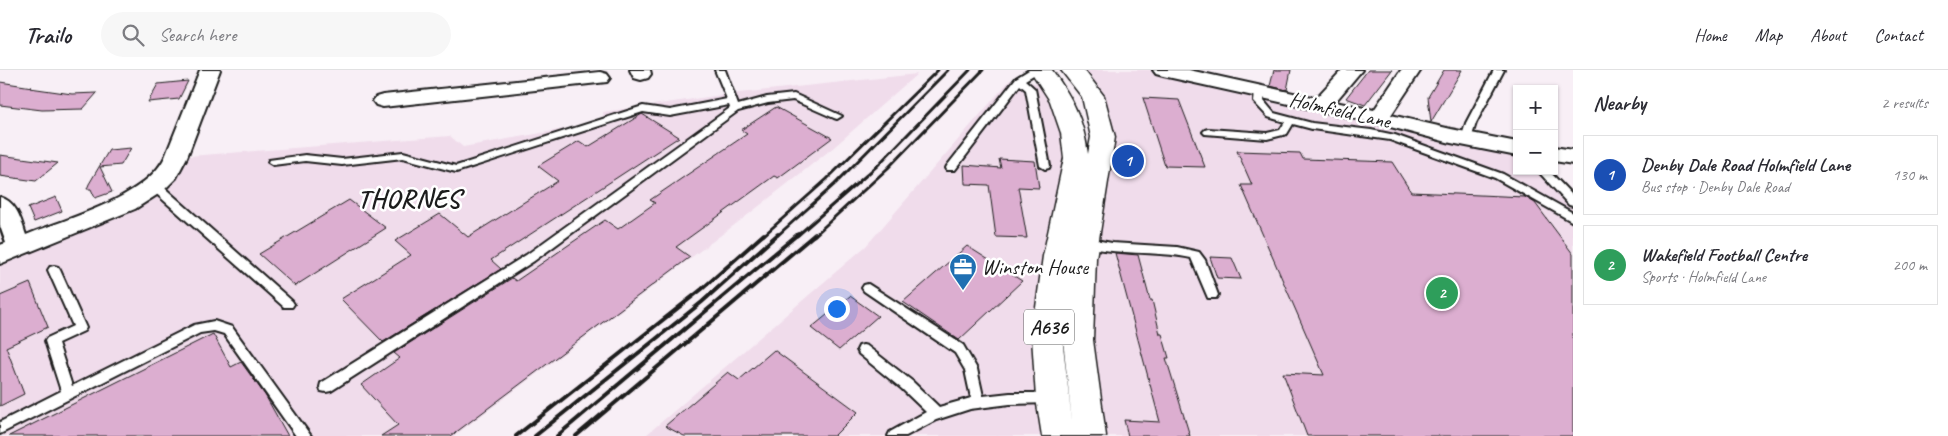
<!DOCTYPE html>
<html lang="en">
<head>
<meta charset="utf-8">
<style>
	body { margin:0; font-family:Caveat,sans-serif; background:#f7f7f7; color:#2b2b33 }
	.controls { position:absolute; right:15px; top:15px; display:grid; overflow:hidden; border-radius:0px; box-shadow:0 1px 4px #0004 }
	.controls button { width:45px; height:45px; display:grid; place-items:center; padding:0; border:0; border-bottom:1px solid #e1e1e2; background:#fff; color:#2b2b33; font:25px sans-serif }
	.you { position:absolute; left:836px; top:238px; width:18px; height:18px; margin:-12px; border:4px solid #fff; border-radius:50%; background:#1a73e8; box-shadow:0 0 0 8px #1a73e833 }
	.badge { display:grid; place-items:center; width:32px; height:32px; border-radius:50%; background:#1f6fb2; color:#fff; font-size:16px; font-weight:700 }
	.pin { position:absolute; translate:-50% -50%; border:2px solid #fff; box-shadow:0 1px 5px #0006 }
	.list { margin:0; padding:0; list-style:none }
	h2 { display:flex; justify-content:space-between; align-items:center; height:65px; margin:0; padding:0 20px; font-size:21px }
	h2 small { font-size:16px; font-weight:400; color:#7c7c81 }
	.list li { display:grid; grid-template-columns:32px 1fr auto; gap:15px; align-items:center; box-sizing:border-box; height:80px; margin:0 10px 10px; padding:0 10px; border:1px solid #e1e1e2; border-radius:0px }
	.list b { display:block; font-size:19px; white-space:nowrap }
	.list p { margin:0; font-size:16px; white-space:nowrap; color:#7c7c81 }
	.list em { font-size:16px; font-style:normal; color:#7c7c81 }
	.icon { flex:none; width:28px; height:28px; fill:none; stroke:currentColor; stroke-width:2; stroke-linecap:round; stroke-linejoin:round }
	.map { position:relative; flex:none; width:1573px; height:366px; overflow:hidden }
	header { display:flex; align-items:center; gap:30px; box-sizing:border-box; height:70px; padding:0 25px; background:#fff; border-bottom:1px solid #e1e1e2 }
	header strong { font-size:24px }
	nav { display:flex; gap:28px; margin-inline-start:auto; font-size:18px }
	.search { width:350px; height:45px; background:#f7f7f7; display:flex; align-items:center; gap:12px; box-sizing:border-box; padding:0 18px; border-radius:28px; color:#7c7c81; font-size:19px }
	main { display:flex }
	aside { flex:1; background:#fff }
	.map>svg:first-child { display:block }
</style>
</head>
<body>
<header>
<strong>Trailo</strong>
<div class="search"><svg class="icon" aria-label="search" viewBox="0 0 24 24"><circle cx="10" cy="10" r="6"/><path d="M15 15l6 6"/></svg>Search here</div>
<nav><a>Home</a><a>Map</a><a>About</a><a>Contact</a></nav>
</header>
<main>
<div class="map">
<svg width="1573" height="366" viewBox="0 0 1573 366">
	<rect width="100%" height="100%" fill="#f8eff6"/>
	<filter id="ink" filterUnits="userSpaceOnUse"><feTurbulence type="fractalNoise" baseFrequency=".02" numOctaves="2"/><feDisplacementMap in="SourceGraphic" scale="10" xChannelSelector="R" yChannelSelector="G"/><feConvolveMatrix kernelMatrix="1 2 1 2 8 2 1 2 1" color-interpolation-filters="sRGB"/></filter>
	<g filter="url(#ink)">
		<g fill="#f0dceb">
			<polygon points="1072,0 1163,0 1517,79 1517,101 1543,101 1573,132 1573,366 1090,366 1078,270 1103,67"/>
			<polygon points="917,4 834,77 749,144 454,366 0,366 0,185 127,133 176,87 450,66 463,77 604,52 603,42 729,24"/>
			<polygon points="1010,10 1052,15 1073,63 1057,186 1058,366 645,366 866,176"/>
		</g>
		<g fill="#dcaed0" stroke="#1c1c1c">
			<polygon points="1274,0 1291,0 1287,20 1270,16"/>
			<polygon points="1368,0 1392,0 1365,35 1346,28"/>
			<polygon points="1444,0 1462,0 1431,52 1428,27"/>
			<polygon points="188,11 179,29 148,32 158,14"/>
			<polygon points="0,12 32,17 30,18 72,24 97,23 83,39 42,40 0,35"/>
			<polygon points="1143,28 1179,30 1205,97 1165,96"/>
			<polygon points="776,37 832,68 778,108 774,106 676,177 690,187 451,366 381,366 398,355 361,315 400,288 394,283 512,208 516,211 605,150 618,159 655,133 650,130 747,64 741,60"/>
			<polygon points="642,44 679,67 491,190 501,199 383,272 341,229 411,185 395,171 440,144 468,167 558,111 538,96 579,71 588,77"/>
			<polygon points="131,78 121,95 100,97 112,122 95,128 91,119 87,119 89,114 109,80"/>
			<polygon points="1237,81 1300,83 1303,89 1392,92 1411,122 1525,127 1535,133 1573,184 1573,366 1307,366 1283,303 1324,305 1241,115 1252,115"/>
			<polygon points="0,85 58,93 36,111 0,106"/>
			<polygon points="999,89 1035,91 1039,118 1018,117 1027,168 996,167 989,115 965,114 964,95 1001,98"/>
			<polygon points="56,127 62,141 34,152 28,138"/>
			<polygon points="349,130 386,158 295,216 259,184"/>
			<polygon points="967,176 1022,211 959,270 903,232"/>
			<polygon points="1115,183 1138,185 1150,230 1152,230 1160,264 1162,264 1169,288 1166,288 1190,366 1128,366 1124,350 1160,352"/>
			<polygon points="1210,187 1232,188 1241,209 1217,208"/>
			<polygon points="30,213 48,257 6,277 24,324 0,336 0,226"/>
			<polygon points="850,226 878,246 839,280 811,258"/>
			<polygon points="213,264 231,297 241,292 265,325 288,366 9,366"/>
			<polygon points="774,280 858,342 834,366 684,366 665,356 728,302 739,310"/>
		</g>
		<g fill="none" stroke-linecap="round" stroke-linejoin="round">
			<g stroke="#1c1c1c" stroke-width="4">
				<g id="lane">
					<polygon points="715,0 725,0 738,35 767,27 794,24 842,46 837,49 834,48 793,30 768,33 738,41 534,191 331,321 326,322 321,321 320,317 321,313 526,185 730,38 729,35 670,46 643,42 456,102 403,88 342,95 305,91 273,95 268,92 269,90 305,85 342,89 403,82 456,96 643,36 670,40 727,29"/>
					<polygon points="1029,0 1042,0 1025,10 1035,19 1050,96 1049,98 1045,99 1040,96 1026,20 1020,15 955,100 947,100 946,98 947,96 1016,8"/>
					<polygon points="1494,0 1504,0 1476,53 1471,69 1469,71 1463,71 1461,69 1466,53"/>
					<polygon points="1260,19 1265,22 1264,31 1274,43 1312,53 1371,60 1395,65 1503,104 1573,143 1573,152 1495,108 1390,70 1312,59 1293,54 1287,64 1267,69 1205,64 1203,62 1205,60 1208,59 1267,63 1280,60 1285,52 1268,47 1254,32 1255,22"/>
					<polygon points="1538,101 1549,101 1573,126 1573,136 1569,135"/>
					<polygon points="155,112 159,113 292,231 294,234 292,237 284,237 151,119 150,116"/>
					<path d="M 1084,168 L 1112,173 L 1177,177 L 1199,182 L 1205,190 L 1218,225 L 1216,228 L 1208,228 L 1191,188 C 1155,180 1116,186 1080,175 L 1078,172 Z"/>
					<polygon points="54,196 58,197 60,200 86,258 84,261 58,273 72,316 194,255 214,251 232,257 311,366 296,366 224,264 214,261 200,263 0,364 0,352 61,321 45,271 47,268 73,256 48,200 50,197"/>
					<polygon points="868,214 963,275 977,299 983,326 1010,323 1051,323 1056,324 1057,328 1056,332 1051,333 1010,334 970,339 936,350 906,366 888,366 890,362 926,342 902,319 859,284 857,280 859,276 863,275 867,276 912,311 939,337 971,328 965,300 955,283 864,221 862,218 864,215"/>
				</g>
			</g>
			<g stroke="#1c1c1c" stroke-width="4">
				<g id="street">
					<path d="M 200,0 L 220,0 L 187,87 L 176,108 L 163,121 L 135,139 L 0,194 L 0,175 L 6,173 L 0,156 L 0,127 C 17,132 21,150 26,165 C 68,148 145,128 165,87 Z"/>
					<polygon points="630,0 650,0 651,4 648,8 641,10 634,8"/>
					<polygon points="1153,0 1189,0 1316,28 1342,0 1362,0 1335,32 1374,40 1401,0 1421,0 1391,45 1451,59 1517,72 1517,86 1451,73 1379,54 1163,6 1156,4"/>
					<polygon points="600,2 607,4 610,8 607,12 383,37 376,35 373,31 376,27 383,25"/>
					<polygon points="1554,77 1573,80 1573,94 1554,91"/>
				</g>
			</g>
			<g stroke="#1c1c1c" stroke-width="3">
				<path id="primary" d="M 1030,0 L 1052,0 C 1073,29 1083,48 1088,84 L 1091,67 L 1082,27 L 1061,0 L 1084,0 L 1104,26 L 1115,67 L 1096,188 L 1093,270 L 1106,366 L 1042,366 L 1036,328 L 1032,267 L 1043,186 L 1064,88 L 1061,63 L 1050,31 ZM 1065,241 L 1063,270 L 1072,352 L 1062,267 Z"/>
			</g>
			<use href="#lane" fill="#fff" fill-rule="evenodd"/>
			<use href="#street" fill="#fff" fill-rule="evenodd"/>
			<use href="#primary" fill="#fff" fill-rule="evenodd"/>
			<g stroke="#1c1c1c" stroke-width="3">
				<polyline points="763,166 827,109 938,0"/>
				<polyline points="777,166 835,114 948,0"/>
				<polyline points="797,166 878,95 970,0"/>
				<polyline points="814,166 888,98 983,0"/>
			</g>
			<g stroke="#1c1c1c" stroke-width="4">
				<polyline points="516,366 702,219 764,164"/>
				<polyline points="535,366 702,232 778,164"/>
				<polyline points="557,366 798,164"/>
				<polyline points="576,366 815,164"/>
			</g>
		</g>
	</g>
	<defs>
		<g id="office-pin" transform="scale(1.4375)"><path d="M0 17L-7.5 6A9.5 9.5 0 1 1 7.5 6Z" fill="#1f6fb2" stroke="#fff"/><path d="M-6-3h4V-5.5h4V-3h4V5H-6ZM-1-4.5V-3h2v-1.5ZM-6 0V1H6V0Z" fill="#fff"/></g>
	</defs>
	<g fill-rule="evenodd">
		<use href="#office-pin" x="963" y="197"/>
	</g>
	<g text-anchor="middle" stroke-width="5" stroke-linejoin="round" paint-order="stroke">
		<rect fill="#fff" stroke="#606060" stroke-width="1" x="1024" y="239.5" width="50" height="35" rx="4"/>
		<g font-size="20" font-weight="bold" fill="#1c1c1c">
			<text x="1049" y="264">A636</text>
		</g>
		<g font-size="21" fill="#1c1c1c" stroke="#fff">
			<text transform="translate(1340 40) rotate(13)" y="7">Holmfield Lane</text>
		</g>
		<g font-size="21" fill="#1c1c1c" stroke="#fff" text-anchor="start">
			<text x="982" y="204">Winston House</text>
		</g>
		<g font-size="26" font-weight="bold" letter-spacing="1" fill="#1c1c1c" stroke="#fff">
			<text x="409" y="137">THORNES</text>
		</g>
	</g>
</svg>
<div class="controls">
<button>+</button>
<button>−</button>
</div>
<div class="you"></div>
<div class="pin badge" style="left:1128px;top:91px;background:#1a4fb4">1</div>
<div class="pin badge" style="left:1442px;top:223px;background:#2e9e5b">2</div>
</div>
<aside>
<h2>Nearby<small>2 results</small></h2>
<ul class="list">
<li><span class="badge" style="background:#1a4fb4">1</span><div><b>Denby Dale Road Holmfield Lane</b><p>Bus stop · Denby Dale Road</p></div><em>130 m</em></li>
<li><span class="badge" style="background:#2e9e5b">2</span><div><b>Wakefield Football Centre</b><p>Sports · Holmfield Lane</p></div><em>200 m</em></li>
</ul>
</aside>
</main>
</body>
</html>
